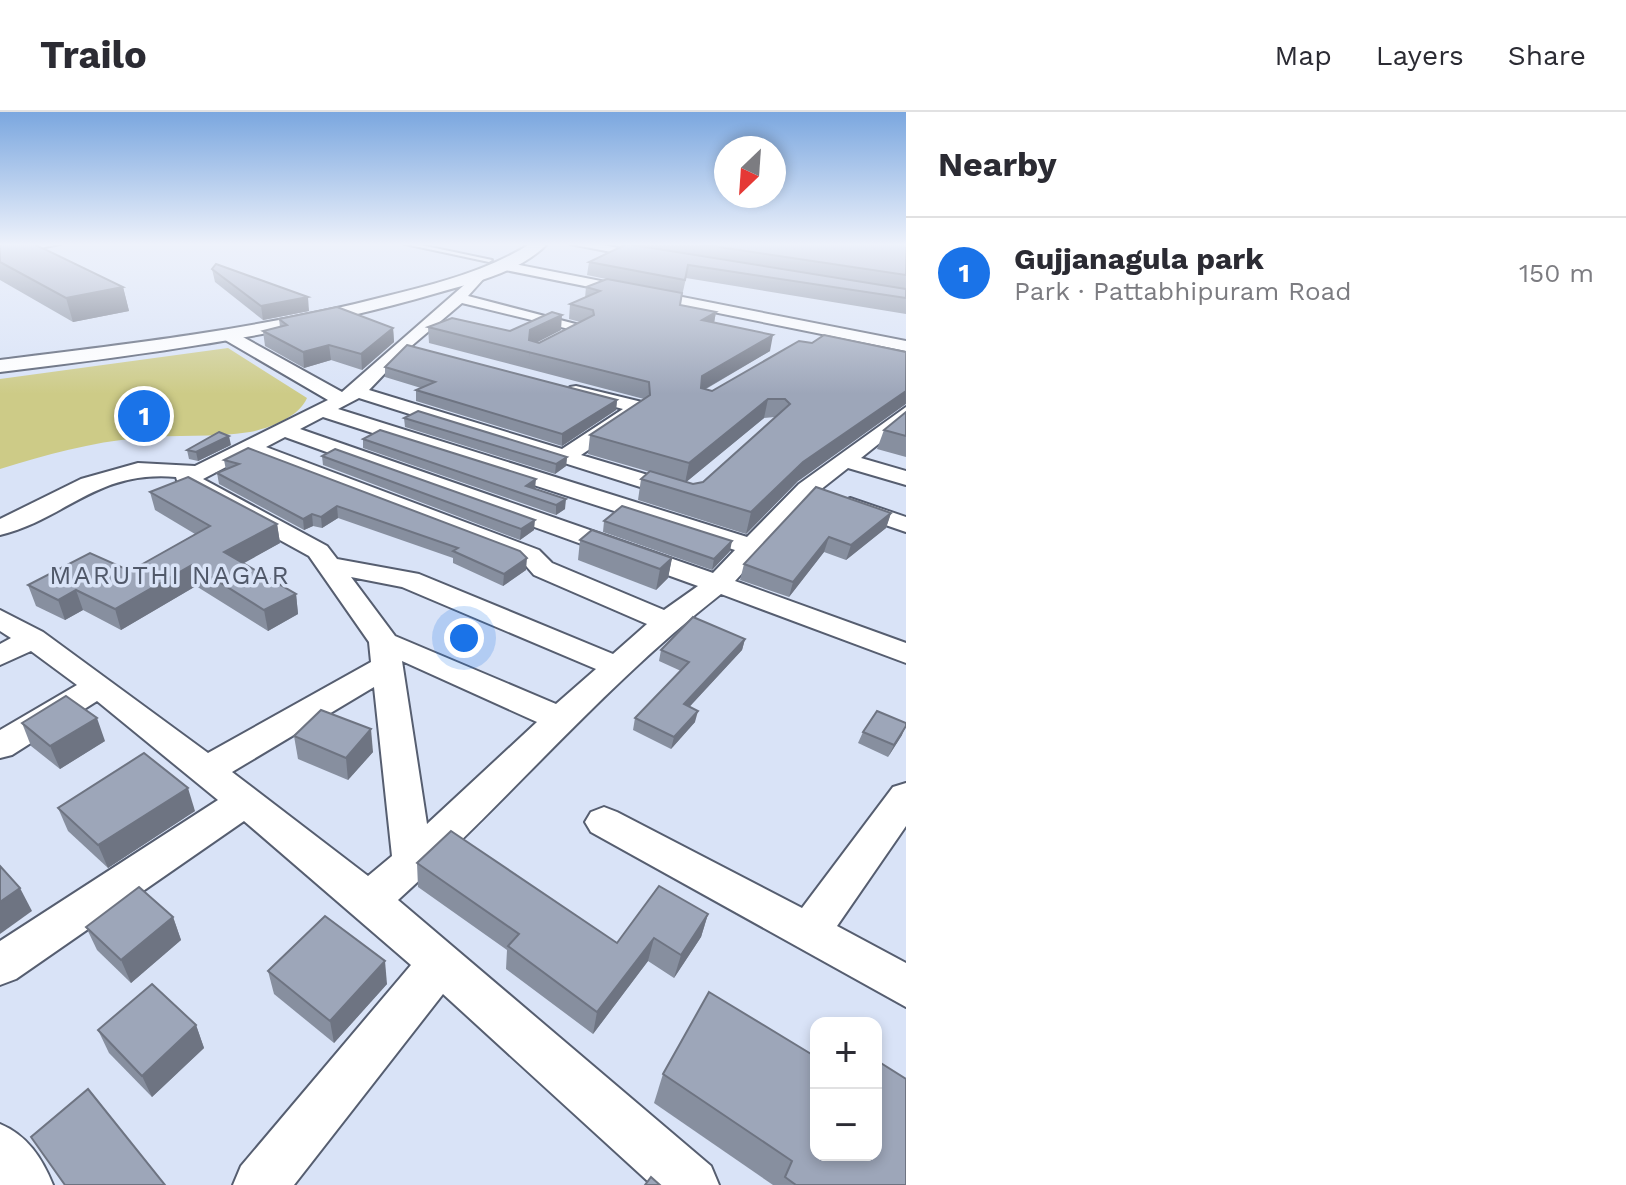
<!DOCTYPE html>
<html lang="en">
<head>
<meta charset="utf-8">
<style>
	body { margin:0; font-family:"Work Sans",sans-serif; background:#f7f7f7; color:#2b2b33 }
	.controls { position:absolute; right:24px; bottom:24px; display:grid; overflow:hidden; border-radius:16px; box-shadow:0 4px 12px #0003 }
	.controls button { width:72px; height:72px; display:grid; place-items:center; padding:0; border:0; border-bottom:2px solid #e1e1e2; background:#fff; color:#2b2b33; font:40px sans-serif }
	.compass { position:absolute; left:714px; top:24px; width:72px; height:72px; border-radius:50%; background:#fff; box-shadow:0 4px 12px #0003; rotate:205deg }
	.you { position:absolute; left:464px; top:526px; width:28px; height:28px; margin:-20px; border:6px solid #fff; border-radius:50%; background:#1a73e8; box-shadow:0 0 0 12px #1a73e833 }
	.badge { display:grid; place-items:center; width:52px; height:52px; border-radius:50%; background:#1a73e8; color:#fff; font-size:26px; font-weight:700 }
	.pin { position:absolute; translate:-50% -50%; border:4px solid #fff; box-shadow:0 2px 8px #0006 }
	.list { margin:0; padding:0; list-style:none }
	h2 { display:flex; justify-content:space-between; align-items:center; height:104px; margin:0; padding:0 32px; font-size:34px }
	h2 small { font-size:26px; font-weight:400; color:#7c7c81 }
	.list li { display:grid; grid-template-columns:52px 1fr auto; gap:24px; align-items:center; box-sizing:border-box; height:112px; padding:0 32px; border-top:2px solid #e1e1e2 }
	.list b { display:block; font-size:30px; white-space:nowrap }
	.list p { margin:0; font-size:26px; white-space:nowrap; color:#7c7c81 }
	.list em { font-size:26px; font-style:normal; color:#7c7c81 }
	.map { position:relative; flex:none; width:906px; height:1073px; overflow:hidden }
	header { display:flex; align-items:center; gap:48px; box-sizing:border-box; height:112px; padding:0 40px; background:#fff; border-bottom:2px solid #e1e1e2 }
	header strong { font-size:38px }
	nav { display:flex; gap:44px; margin-inline-start:auto; font-size:28px }
	main { display:flex }
	aside { flex:1; background:#fff }
	.map>svg:first-child { display:block }
</style>
</head>
<body>
<header>
<strong>Trailo</strong>
<nav><a>Map</a><a>Layers</a><a>Share</a></nav>
</header>
<main>
<div class="map">
<svg width="906" height="1073" viewBox="0 0 906 1073">
	<rect width="100%" height="100%" fill="#d9e3f7"/>
	<path fill="#cdcb87" d="M 228,236 L 307,286 C 299,305 270,316 250,320 C 214,326 175,322 139,326 C 91,330 46,343 0,357 L 0,267 Z"/>
	<g fill="none" stroke-linecap="round" stroke-linejoin="round">
		<g stroke="#565e70" stroke-width="4">
			<polygon id="service" points="405,132 416,132 492,148 489,150"/>
		</g>
		<g stroke="#565e70" stroke-width="4">
			<g id="minor">
				<polygon points="30,132 60,132 0,144 0,136"/>
				<polygon points="570,132 598,132 659,144 653,148"/>
				<polygon points="504,150 906,229 906,239 500,157 498,154"/>
				<path d="M 479,160 L 486,164 L 468,184 L 591,216 L 556,235 L 548,230 L 569,217 L 462,191 L 409,236 L 369,278 L 562,337 L 623,297 L 570,283 L 570,275 L 576,274 L 646,291 L 646,299 L 581,343 L 688,375 L 691,380 L 688,385 L 672,385 L 359,286 L 338,297 L 747,425 L 799,372 L 906,295 L 906,310 L 861,346 L 906,359 L 906,373 L 848,356 L 815,382 L 735,469 L 906,531 L 906,551 L 721,482 C 603,574 508,689 398,788 L 711,1054 L 719,1073 L 652,1073 L 443,882 L 294,1073 L 233,1073 L 241,1054 L 411,853 L 244,709 L 16,867 L 0,873 L 0,829 L 218,688 L 97,589 L 12,643 L 0,646 L 0,618 L 77,573 L 31,539 L 0,553 L 0,532 L 11,526 L 0,519 L 0,498 L 43,520 L 208,641 L 371,550 L 369,530 L 309,444 L 178,372 L 176,365 C 96,358 66,407 0,423 L 0,407 L 81,367 L 138,351 L 195,354 L 328,288 L 220,225 L 220,219 L 232,219 L 342,280 ZM 323,305 L 735,438 L 713,461 L 300,317 ZM 285,325 L 698,474 L 664,498 L 552,451 L 539,438 L 266,335 ZM 249,343 L 521,448 L 534,463 L 647,512 L 613,542 L 419,462 L 337,447 L 327,434 L 203,367 ZM 351,465 L 402,475 L 596,557 L 556,592 L 395,524 ZM 402,549 L 537,610 L 427,712 ZM 374,575 L 392,744 L 368,764 L 232,660 Z"/>
				<polygon points="850,386 906,405 906,420 842,398 838,393"/>
				<polygon points="906,671 906,714 837,814 906,851 906,895 591,720 585,710 591,700 604,695 617,700 802,796 893,675"/>
				<path d="M 0,1012 C 27,1023 42,1046 53,1073 L 0,1073 Z"/>
			</g>
		</g>
		<g stroke="#565e70" stroke-width="4">
			<path id="tertiary" d="M 530,132 L 547,132 C 520,160 473,171 437,181 C 294,223 147,242 0,260 L 0,248 C 130,232 260,217 387,184 C 436,172 487,159 530,132 Z"/>
		</g>
		<use href="#service" fill="#fff" fill-rule="evenodd"/>
		<use href="#minor" fill="#fff" fill-rule="evenodd"/>
		<use href="#tertiary" fill="#fff" fill-rule="evenodd"/>
	</g>
	<g fill="#878f9f" fill-rule="evenodd">
		<polygon points="0,132 123,175 129,199 73,210 0,168"/>
		<path d="M 627,132 L 906,132 L 906,202 L 686,166 L 680,193 L 716,200 L 714,211 L 770,239 L 706,277 L 712,279 L 799,229 L 797,370 L 746,422 L 638,388 L 641,367 L 650,360 L 588,342 L 590,323 L 644,287 L 429,231 L 428,215 L 510,219 L 561,218 L 537,230 L 539,231 L 580,210 L 569,207 L 570,192 L 585,186 L 586,175 L 606,167 L 587,163 L 589,150 ZM 775,305 L 703,370 L 693,372 L 686,370 L 764,306 Z"/>
		<polygon points="212,157 309,199 263,208 215,170"/>
		<polygon points="279,207 393,216 394,230 362,258 331,248 304,256 265,234 263,219 280,215"/>
		<polygon points="385,255 617,288 616,298 562,334 416,289 416,278 421,276 385,265"/>
		<polygon points="906,300 906,345 877,337 884,318"/>
		<polygon points="404,306 567,345 566,354 555,362 405,315"/>
		<polygon points="363,327 535,377 565,397 556,403 363,336"/>
		<polygon points="231,333 198,349 189,347 187,338"/>
		<polygon points="248,336 526,458 503,474 453,451 453,446 338,406 322,416 313,414 304,418 219,372 217,361 226,358 224,348"/>
		<polygon points="322,344 534,418 520,428 323,353"/>
		<polygon points="150,380 277,412 280,431 243,451 296,482 298,502 268,519 196,474 121,518 83,498 65,508 36,494 28,473 130,459 195,422 155,398"/>
		<polygon points="891,401 886,416 846,448 824,440 789,485 740,468 744,452"/>
		<polygon points="604,409 730,439 712,458 603,420"/>
		<polygon points="580,428 672,446 668,466 656,478 578,448"/>
		<polygon points="745,527 742,538 689,595 695,610 671,637 633,618 635,606 681,559 659,549 661,538"/>
		<polygon points="22,611 105,629 60,657 31,634"/>
		<polygon points="863,620 902,623 888,645 858,631"/>
		<polygon points="294,624 373,640 348,668 298,647"/>
		<polygon points="58,696 195,699 108,756 68,719"/>
		<polygon points="417,751 617,831 708,802 701,825 674,866 648,849 593,922 506,857 507,838 418,775"/>
		<polygon points="173,805 181,828 131,871 97,838 86,815"/>
		<polygon points="268,859 387,872 334,931 274,882"/>
		<polygon points="196,913 204,936 152,985 109,941 98,918"/>
		<polygon points="663,962 906,1073 773,1073 654,991"/>
	</g>
	<g fill="#6e7482">
		<polygon points="123,175 129,199 73,210 66,186"/>
		<polygon points="308,185 309,199 263,208 261,194"/>
		<polygon points="716,200 713,216 702,208"/>
		<polygon points="562,203 561,218 530,234 529,245 530,218"/>
		<polygon points="393,216 394,230 362,258 361,242"/>
		<polygon points="773,223 770,239 698,281 702,264"/>
		<polygon points="329,233 331,248 304,256 303,240"/>
		<polygon points="906,279 906,292 797,370 746,422 751,400 803,350"/>
		<polygon points="768,287 764,306 685,371 689,351"/>
		<polygon points="617,288 616,298 562,334 562,322"/>
		<polygon points="229,324 231,333 198,349 196,340"/>
		<polygon points="567,345 566,354 555,362 556,352"/>
		<polygon points="536,367 535,377 527,383 526,374"/>
		<polygon points="566,387 565,397 556,403 556,393"/>
		<polygon points="337,394 338,406 322,416 321,405"/>
		<polygon points="891,401 886,416 846,448 851,433"/>
		<polygon points="312,402 313,414 304,418 303,407"/>
		<polygon points="535,408 534,418 520,428 521,417"/>
		<polygon points="277,412 280,431 228,460 224,440"/>
		<polygon points="829,425 824,440 789,485 793,470"/>
		<polygon points="732,429 730,439 712,458 714,447"/>
		<polygon points="527,446 526,458 503,474 504,462"/>
		<polygon points="672,446 668,466 656,478 660,457"/>
		<polygon points="192,453 196,474 121,518 115,497"/>
		<polygon points="76,478 83,498 65,508 58,488"/>
		<polygon points="296,482 298,502 268,519 264,498"/>
		<polygon points="745,527 742,538 681,604 684,592"/>
		<polygon points="698,599 695,610 671,637 674,625"/>
		<polygon points="97,606 105,629 60,657 50,634"/>
		<polygon points="906,614 902,623 888,645 894,633"/>
		<polygon points="371,617 373,640 348,668 346,646"/>
		<polygon points="188,676 195,699 108,756 98,733"/>
		<polygon points="20,776 32,799 0,822 0,790"/>
		<polygon points="708,802 701,825 674,866 681,843"/>
		<polygon points="173,805 181,828 131,871 121,848"/>
		<polygon points="654,826 648,849 593,922 597,900"/>
		<polygon points="385,849 387,872 334,931 330,909"/>
		<polygon points="196,913 204,936 152,985 142,964"/>
	</g>
	<g fill="#9da6b9" stroke="#6e7482" stroke-width="2">
		<polygon points="0,132 34,132 123,175 66,186 0,150"/>
		<polygon points="627,132 906,177 906,186 688,153 685,168 589,150"/>
		<polygon points="699,132 906,132 906,163"/>
		<polygon points="216,152 308,185 261,194 212,157"/>
		<polygon points="607,167 682,181 680,193 716,200 702,208 773,223 702,264 701,276 712,279 799,229 812,231 824,223 906,240 906,279 803,350 751,400 641,367 650,359 693,372 703,370 790,292 785,287 768,287 689,351 590,323 650,283 649,270 428,215 452,206 510,219 552,200 562,203 530,218 529,228 539,231 594,203 593,198 570,192 600,179 586,175"/>
		<polygon points="337,195 393,216 361,242 329,233 303,240 263,219 287,213 279,207"/>
		<polygon points="407,233 617,288 562,322 416,278 435,270 385,255"/>
		<polygon points="418,299 567,345 556,352 404,306"/>
		<polygon points="906,300 906,324 884,318"/>
		<polygon points="380,318 536,367 526,374 566,387 556,393 363,327"/>
		<polygon points="219,320 229,324 196,340 187,338"/>
		<polygon points="248,336 520,439 527,446 504,462 453,439 458,436 337,394 321,405 312,402 303,407 217,361 239,352 224,348"/>
		<polygon points="335,337 535,408 521,417 322,344"/>
		<polygon points="188,365 277,412 224,440 296,482 264,498 192,453 115,497 76,478 58,488 28,473 90,441 130,459 210,414 150,380"/>
		<polygon points="816,375 891,401 851,433 829,425 793,470 744,452"/>
		<polygon points="622,394 732,429 714,447 604,409"/>
		<polygon points="592,418 672,446 660,457 580,428"/>
		<polygon points="693,505 745,527 684,592 698,599 674,625 635,606 689,550 661,538"/>
		<polygon points="66,584 97,606 50,634 22,611"/>
		<polygon points="321,598 371,617 346,646 294,624"/>
		<polygon points="877,599 906,611 906,614 894,633 863,620"/>
		<polygon points="144,641 188,676 98,733 58,696"/>
		<polygon points="451,719 617,831 659,774 708,802 681,843 654,826 597,900 508,834 519,822 417,751"/>
		<polygon points="0,754 20,776 0,790"/>
		<polygon points="139,775 173,805 121,848 86,815"/>
		<polygon points="325,804 385,849 330,909 268,859"/>
		<polygon points="152,872 196,913 142,964 98,918"/>
		<polygon points="709,880 816,945 816,1043 876,1043 876,948 906,967 906,1073 796,1073 785,1065 792,1049 663,962"/>
		<polygon points="88,977 165,1073 65,1073 31,1025"/>
		<polygon points="651,1065 660,1073 645,1073"/>
	</g>
	<linearGradient id="sky" x2="0" y2="1"><stop stop-color="#7ba7df"/><stop offset="0.47" stop-color="#eef2fb"/><stop offset="1" stop-color="#eef2fb" stop-opacity="0"/></linearGradient>
	<rect width="906" height="282" fill="url(#sky)"/>
	<g text-anchor="middle" stroke-width="7" stroke-linejoin="round" paint-order="stroke">
		<g font-size="26" letter-spacing="2" fill="#505869" stroke="#d9e3f7">
			<text x="170" y="472">MARUTHI NAGAR</text>
		</g>
	</g>
</svg>
<div class="controls">
<button>+</button>
<button>−</button>
</div>
<svg class="compass" viewBox="-18 -18 36 36"><path d="M0-13l5 13h-10z" fill="#e53935"/><path d="M0 13l5-13h-10z" fill="#7c7c81"/></svg>
<div class="you"></div>
<div class="pin badge" style="left:144px;top:304px">1</div>
</div>
<aside>
<h2>Nearby<small></small></h2>
<ul class="list">
<li><span class="badge">1</span><div><b>Gujjanagula park</b><p>Park · Pattabhipuram Road</p></div><em>150 m</em></li>
</ul>
</aside>
</main>
</body>
</html>
